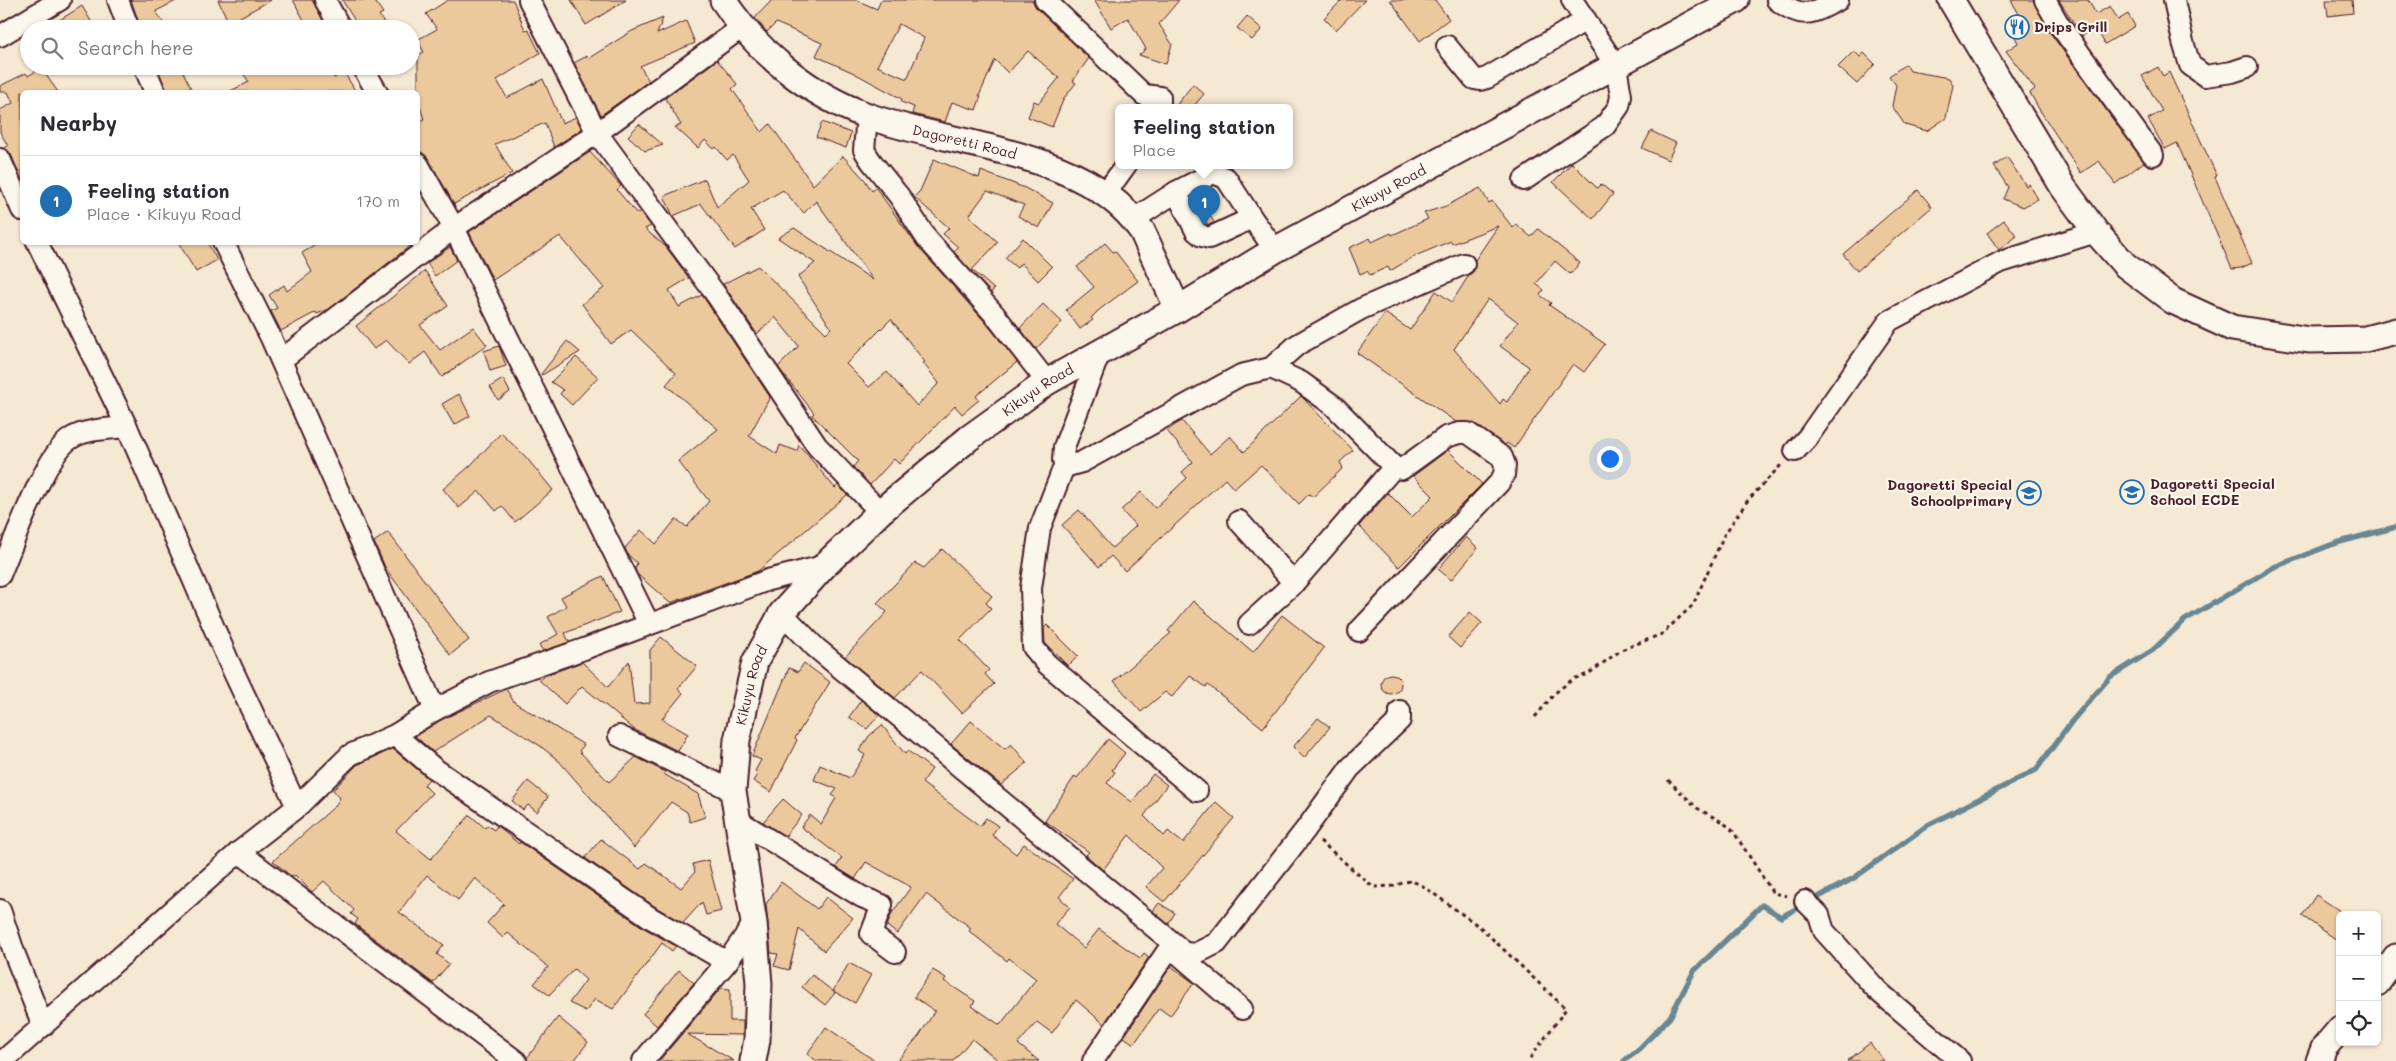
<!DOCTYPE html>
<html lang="en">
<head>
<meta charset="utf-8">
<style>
	body { margin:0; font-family:Mali,sans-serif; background:#f2f2f3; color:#2b2b33 }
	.controls { position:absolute; right:15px; bottom:15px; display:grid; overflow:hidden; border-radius:8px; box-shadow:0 1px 4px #0004 }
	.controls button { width:45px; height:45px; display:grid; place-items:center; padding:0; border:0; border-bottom:1px solid #e1e1e2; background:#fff; color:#2b2b33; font:25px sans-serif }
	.you { position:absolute; left:1609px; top:458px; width:18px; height:18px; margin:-12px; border:4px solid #fff; border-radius:50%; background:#1a73e8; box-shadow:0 0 0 8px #1a73e833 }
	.badge { display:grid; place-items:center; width:32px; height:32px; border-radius:50%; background:#1f6fb2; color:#fff; font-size:16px; font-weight:700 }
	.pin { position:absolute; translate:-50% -41px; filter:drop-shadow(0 1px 2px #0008) }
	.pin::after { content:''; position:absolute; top:26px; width:18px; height:15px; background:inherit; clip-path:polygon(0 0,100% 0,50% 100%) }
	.popup { position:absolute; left:1115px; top:104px; width:178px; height:65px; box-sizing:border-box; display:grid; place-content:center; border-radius:8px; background:#fff; filter:drop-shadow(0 1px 4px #0005); font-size:16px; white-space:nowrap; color:#7c7c81 }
	.popup b { font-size:19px; color:#2b2b33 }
	.popup::after { content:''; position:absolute; left:50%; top:100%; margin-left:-10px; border:10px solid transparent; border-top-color:#fff }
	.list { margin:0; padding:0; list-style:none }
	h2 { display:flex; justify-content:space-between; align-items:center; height:65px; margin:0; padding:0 20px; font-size:21px }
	h2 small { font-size:16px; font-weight:400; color:#7c7c81 }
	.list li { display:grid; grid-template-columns:32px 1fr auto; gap:15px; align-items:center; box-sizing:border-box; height:90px; padding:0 20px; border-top:1px solid #e1e1e2 }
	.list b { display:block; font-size:19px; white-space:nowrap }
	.list p { margin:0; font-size:16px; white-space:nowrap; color:#7c7c81 }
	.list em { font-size:16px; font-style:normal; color:#7c7c81 }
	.icon { flex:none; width:28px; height:28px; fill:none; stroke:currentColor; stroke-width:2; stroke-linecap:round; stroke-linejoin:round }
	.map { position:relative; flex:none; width:2396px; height:1061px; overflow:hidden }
	.search { position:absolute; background:#fff; box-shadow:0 1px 4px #0004; left:20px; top:20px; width:400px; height:55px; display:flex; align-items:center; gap:12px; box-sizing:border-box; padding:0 18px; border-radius:28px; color:#7c7c81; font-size:19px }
	.panel { position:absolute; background:#fff; box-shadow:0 1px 4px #0004; left:20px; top:90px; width:400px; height:155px; border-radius:8px }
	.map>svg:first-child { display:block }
</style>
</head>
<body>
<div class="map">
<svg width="2396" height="1061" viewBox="0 0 2396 1061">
	<rect width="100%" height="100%" fill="#f6e9d4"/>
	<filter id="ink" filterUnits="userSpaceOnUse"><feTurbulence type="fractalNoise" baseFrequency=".02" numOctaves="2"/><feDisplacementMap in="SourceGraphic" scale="10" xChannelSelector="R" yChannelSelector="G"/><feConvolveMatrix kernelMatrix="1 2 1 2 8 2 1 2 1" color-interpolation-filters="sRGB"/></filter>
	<g filter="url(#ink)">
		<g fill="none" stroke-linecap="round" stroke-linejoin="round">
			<polyline stroke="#698793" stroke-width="5.5" points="1624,1061 1641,1047 1670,1017 1694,971 1762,905 1781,917 1854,878 1928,825 2036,770 2072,721 2110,677 2153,650 2185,620 2274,567 2336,543 2396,527"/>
		</g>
		<g fill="#ecc99d" stroke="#4a1f2b" fill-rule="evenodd">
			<polygon points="131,0 178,0 156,11 167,29 141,29"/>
			<polygon points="218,0 271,0 229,23"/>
			<polygon points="293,0 312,0 323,20 309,29"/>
			<polygon points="342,0 374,0 383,13 379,15 388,29 360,29"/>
			<polygon points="448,0 513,0 525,30 528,29 540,53 497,80 507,98 543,79 562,123 576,117 582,129 554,147 545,123 495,144 512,173 454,204 428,158 418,149 418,122 424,119 418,101 418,55 424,52 417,40 437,29 426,14"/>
			<polygon points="571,0 626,0 586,25"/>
			<path d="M 772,0 L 856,0 L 877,9 L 881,0 L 1032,0 L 1037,9 L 1089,58 L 1073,81 L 1076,83 L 1064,98 L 1052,127 L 1028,117 L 1034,101 L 1039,103 L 1059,78 L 1028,51 L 1008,73 L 995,60 L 979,96 L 981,96 L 976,110 L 952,102 L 945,122 L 912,114 L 914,107 L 901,102 L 902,99 L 854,73 L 816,56 L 822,43 L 776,23 L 767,32 L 755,18 ZM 899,24 L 924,38 L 907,79 L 877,66 Z"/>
			<polygon points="1094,0 1179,0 1159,24 1172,44 1166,64 1139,55 1146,49 1128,18 1111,28"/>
			<polygon points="1342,0 1365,0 1336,30 1324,18"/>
			<polygon points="1390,0 1435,0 1449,19 1420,41"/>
			<polygon points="2011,0 2033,0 2048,30 2144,162 2115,184 2099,161 2081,173 2039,109 2030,93 2035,89 2006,51 2018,43 2007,20 2019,14"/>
			<polygon points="2059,0 2088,0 2096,14 2110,6 2118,20 2128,14 2135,26 2105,44 2096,28 2082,36"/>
			<polygon points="2326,0 2352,0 2353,13 2328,16"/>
			<polygon points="82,6 92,23 84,29 45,29"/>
			<polygon points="1247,16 1262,29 1252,40 1237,28"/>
			<polygon points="663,18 657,34 686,21 695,43 640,66 649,81 601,115 574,63 587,56 589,58 632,31"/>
			<polygon points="1854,51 1860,57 1864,53 1875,64 1857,84 1838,67"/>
			<path d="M 717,60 L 737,84 L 732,89 L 762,132 L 770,124 L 813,185 L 843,156 L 865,180 L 872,191 L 876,188 L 918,247 L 986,323 L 1017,362 L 976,396 L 979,400 L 962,414 L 955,406 L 899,464 L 894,459 L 870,485 L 853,467 L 858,461 L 812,415 L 814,413 L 778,367 L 798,347 L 798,345 L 775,317 L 757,334 L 723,284 L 758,266 L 826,333 L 831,328 L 798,277 L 815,263 L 778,238 L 794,228 L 873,280 L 816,201 L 804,213 L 783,190 L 751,209 L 764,230 L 735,249 L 701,204 L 673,216 L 664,196 L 705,179 L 717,207 L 749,180 L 733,155 L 727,160 L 716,147 L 714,149 L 705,140 L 698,148 L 675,127 L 681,125 L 665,98 ZM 891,319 L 925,362 L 923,363 L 939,383 L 917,406 L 887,372 L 869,387 L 846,364 Z"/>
			<polygon points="1906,64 1910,71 1949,78 1953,85 1946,118 1927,131 1905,125 1892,106 1896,85 1889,76"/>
			<polygon points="169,66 180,66 191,88 182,92 167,92 159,72"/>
			<polygon points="238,66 329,66 334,78 344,72 356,92 228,92 249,82"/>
			<polygon points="2158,67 2163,76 2169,72 2217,176 2215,177 2252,263 2241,268 2232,269 2177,143 2165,149 2148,119 2162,111 2142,76"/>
			<polygon points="41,68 58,92 22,92 22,181 11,154 4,148 8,146 0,132 0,110 13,103 8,92 0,92 0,86 26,73 28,76"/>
			<polygon points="1193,84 1204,94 1193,107 1175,107"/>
			<polygon points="822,122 851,133 846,148 816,137"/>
			<polygon points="639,124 663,145 645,151 628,136"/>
			<polygon points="1651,131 1676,143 1668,160 1642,148"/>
			<polygon points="590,152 621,186 617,190 637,214 640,211 651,226 645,229 666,247 689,278 669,290 679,307 702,295 770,397 749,436 777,454 780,445 797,451 799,445 835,488 838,485 847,495 758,571 670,603 637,574 635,569 637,563 628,555 625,548 641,530 656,544 676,519 687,527 709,501 678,461 718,429 666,385 676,373 631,330 611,344 582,304 604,288 560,236 493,280 469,232"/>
			<polygon points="2007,157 2026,186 2029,184 2038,199 2023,207 2003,199 2008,187 1994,166"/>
			<polygon points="934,159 979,178 981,171 1025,188 1053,203 1039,228 1018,216 1024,205 987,191 969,216 998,242 972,270 994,289 991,293 954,252 958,247 943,234 949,228 914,197 920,191"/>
			<polygon points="1572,163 1597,188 1601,184 1613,194 1593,219 1553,182"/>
			<path d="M 1480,188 L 1489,203 L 1492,201 L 1513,228 L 1516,224 L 1531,237 L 1538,229 L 1580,263 L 1570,274 L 1555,261 L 1536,284 L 1544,290 L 1540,295 L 1551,303 L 1549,305 L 1605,344 L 1584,372 L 1573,364 L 1514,448 L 1507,443 L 1505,445 L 1474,423 L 1456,422 L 1357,353 L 1385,313 L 1410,330 L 1436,291 L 1452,302 L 1469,275 L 1474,271 L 1475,260 L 1498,226 L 1452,244 L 1451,241 L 1415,256 L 1390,271 L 1388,267 L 1370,275 L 1367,271 L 1360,274 L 1349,248 L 1370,238 L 1372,242 L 1391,233 L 1392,235 L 1428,219 L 1424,213 L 1446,206 ZM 1488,299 L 1518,322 L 1500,346 L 1529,367 L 1507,402 L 1503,399 L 1500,404 L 1454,349 Z"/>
			<polygon points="1207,190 1212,198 1204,202 1214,223 1208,225 1192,197"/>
			<polygon points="1918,190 1932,207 1857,271 1843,254"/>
			<polygon points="2004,220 2017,236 1999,250 1987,233"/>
			<polygon points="1023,238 1052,267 1038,281 1021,263 1017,268 1005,258"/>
			<polygon points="178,242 207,242 217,260 196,272"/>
			<polygon points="321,242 415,242 329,309 317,314 316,312 281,331 271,311 277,308 269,295 284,285 287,291 312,272 302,253"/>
			<polygon points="1105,243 1113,252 1115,251 1138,281 1099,310 1091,318 1093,320 1080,329 1066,310 1094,287 1077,267"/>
			<polygon points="450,247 457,260 435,276 427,263"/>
			<polygon points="425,271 448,306 420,325 440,350 473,327 487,345 442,377 425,352 409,364 386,340 374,349 356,326"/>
			<polygon points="1043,304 1062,322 1036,349 1020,328"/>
			<polygon points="567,341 580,352 542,375 541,374"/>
			<polygon points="499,346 506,366 490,371 484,351"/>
			<polygon points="576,357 598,377 572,405 560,394 563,390 551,382"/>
			<polygon points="503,379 510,392 498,400 490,387"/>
			<polygon points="459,394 470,416 454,425 442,404"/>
			<polygon points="1301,396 1353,450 1340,462 1343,468 1313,497 1309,494 1299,504 1261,465 1234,489 1225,479 1125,571 1111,556 1099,567 1062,525 1079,510 1112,548 1136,526 1121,510 1141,492 1155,508 1187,478 1182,472 1193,462 1167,431 1175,425 1182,421 1210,454 1230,436 1244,452"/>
			<polygon points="501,433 525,456 553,490 515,522 502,506 496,511 479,491 459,508 443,489 470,466"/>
			<polygon points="1448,450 1482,484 1399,567 1359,526 1388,493 1412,517 1433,496 1413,476"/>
			<polygon points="388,532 469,640 450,655 386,569 374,542"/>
			<polygon points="1466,537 1478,548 1451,580 1438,569"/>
			<polygon points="942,549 992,596 986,603 991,608 960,640 989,670 985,674 994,684 962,713 922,670 895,698 845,657 887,612 877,603 915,563 924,568"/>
			<polygon points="603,576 620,612 565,633 569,642 543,651 539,645 558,634 548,617 566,606 561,597"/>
			<polygon points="1193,601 1253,652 1282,615 1324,648 1263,728 1208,685 1206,687 1190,676 1172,697 1165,692 1141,712 1114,681 1171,633 1168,631"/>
			<polygon points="1470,612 1482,623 1460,648 1448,637"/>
			<polygon points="1047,625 1078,656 1068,666 1045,643 1044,628"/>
			<polygon points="661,637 697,666 678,689 683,693 662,719 688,734 678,751 635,730 582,686 565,704 539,680 544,676 582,662 608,687 629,661 634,704 650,703 650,650"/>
			<polygon points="804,663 830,682 795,738 797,740 771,792 753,781 758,773 755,771 761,760 752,756 789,668 798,672"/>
			<circle cx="1391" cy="684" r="10"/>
			<polygon points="506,689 514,702 584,745 579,751 609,782 636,757 665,772 664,774 698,794 705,817 690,822 687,812 671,802 634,848 559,761 539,745 491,715 433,752 415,736 441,720"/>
			<polygon points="861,700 879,715 867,729 849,717"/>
			<polygon points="1318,718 1330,727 1304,758 1293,747"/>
			<polygon points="971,721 1005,749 1011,744 1027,763 1001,785 951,744"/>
			<polygon points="882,725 905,754 908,751 932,769 922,783 980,826 986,818 998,826 992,835 1016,854 1024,844 1073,879 1059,897 1070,907 1055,924 1084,948 1099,929 1140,958 1144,953 1149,957 1104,1024 1076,1000 1052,1033 1037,1022 1018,1044 1039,1061 999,1061 972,1039 953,1061 897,1061 919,1036 935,1011 914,997 933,970 946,978 944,981 975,1001 972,1006 1000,1025 1036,979 1009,958 1007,961 969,931 971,928 926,894 897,934 887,926 892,913 911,887 866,862 855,879 836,867 842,858 801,827 810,815 821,824 836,798 832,795 837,789 814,780 820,765 850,778 865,755 859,751 869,736"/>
			<polygon points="1108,739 1125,753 1112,770 1115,772 1107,783 1132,802 1153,774 1167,785 1144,816 1164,836 1168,831 1183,843 1216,802 1234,818 1164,902 1146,887 1162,868 1129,835 1103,870 1086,855 1089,852 1045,821 1075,776 1077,778"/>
			<polygon points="393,749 429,779 424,785 432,793 396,831 431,859 470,815 485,828 487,825 494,830 497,826 519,844 520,842 644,928 676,946 672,951 662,943 613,1009 595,999 586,1011 569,1003 586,980 574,969 549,995 534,984 548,967 508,933 503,938 487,923 504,904 475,878 458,900 427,875 399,912 444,945 437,954 449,964 433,983 355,924 358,919 351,914 354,910 324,881 312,892 295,875 292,877 273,861 335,806 340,798 333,790 357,765"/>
			<polygon points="528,781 548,797 537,812 528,805 523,810 512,801"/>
			<polygon points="783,799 802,815 785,836 763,822"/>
			<polygon points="601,839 640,869 646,863 681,888 695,872 693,864 708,860 721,911 706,915 702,902 683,923 657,908 585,858"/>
			<polygon points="781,882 817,909 826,897 853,918 824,951 799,929 789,970 774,966 778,954 771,953 766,904"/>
			<polygon points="2316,895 2340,911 2340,942 2302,916"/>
			<polygon points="1159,903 1175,913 1168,924 1153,911"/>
			<polygon points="849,963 871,975 855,1003 833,991"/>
			<polygon points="1171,966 1194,983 1170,1016 1159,1008 1134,1044 1124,1037"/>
			<polygon points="679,970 694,983 657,1026 643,1014"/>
			<polygon points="812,975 835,993 825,1005 802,987"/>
			<polygon points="721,988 730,989 730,1021 743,1021 743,1035 687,1034 734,1061 659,1061"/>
			<polygon points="558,1017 588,1042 574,1061 528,1061 527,1058"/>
			<polygon points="826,1027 875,1061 817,1061 807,1054"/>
			<polygon points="1870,1043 1884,1061 1847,1061"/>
		</g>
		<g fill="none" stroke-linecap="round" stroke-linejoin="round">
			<g stroke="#4a1f2b" stroke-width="24">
				<g id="minor">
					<polyline points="118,0 129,29"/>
					<polyline points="325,0 341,29"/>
					<polyline points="1045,0 1144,95 1160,97 1160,107"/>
					<path d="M 1777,0 C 1803,20 1811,14 1838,0"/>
					<polyline points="2045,0 2058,23 2153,155"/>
					<polyline points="2174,0 2183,42 2190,65 2205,76 2232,72 2247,67"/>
					<polyline points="741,28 597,133 717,296 817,446 880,512"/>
					<polyline points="0,36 60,0"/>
					<polyline points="1447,46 1474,79 1480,80 1487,78 1586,20"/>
					<polyline points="144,66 155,92"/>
					<polyline points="362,66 377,92"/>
					<polyline points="867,116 864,150 871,161 899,196 927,239 995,315 1047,382"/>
					<polyline points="0,159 22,210"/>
					<polyline points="418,164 454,228 649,624"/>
					<polyline points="1524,180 1605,126 1619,106 1621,96 1616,66 1572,0"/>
					<polyline points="1176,192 1213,173 1226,178 1252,218"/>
					<polyline points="1105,194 1126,165"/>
					<polyline points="1134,219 1176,192 1196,231 1202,236 1209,238 1252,218 1275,250"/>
					<polyline points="37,242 127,427"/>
					<polyline points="223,242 271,338 435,710"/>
					<polyline points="1100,352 1064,447 1063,460 1068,466 1082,462 1241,375 1271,368 1297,345 1361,309 1464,264"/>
					<polyline points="281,360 454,228 597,133 529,0"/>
					<polyline points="1271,368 1301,382 1334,406 1394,467 1402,469 1446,437 1459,433 1468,433 1502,457 1505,465 1504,475 1499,483 1359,631"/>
					<polyline points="1795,451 1808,437 1889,321 2001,262 2096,232"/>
					<polyline points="1065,464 1040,528 1031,588 1033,647 1047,664 1197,791"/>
					<polyline points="1239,521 1294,583"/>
					<path d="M 0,575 C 13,544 45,455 70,439 C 84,429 110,429 127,427 L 228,660 L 297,807"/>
					<polyline points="782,613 815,647 1178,947 1176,952 1166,953 1093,1061"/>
					<polyline points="1249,624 1294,583 1394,467"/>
					<polyline points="395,735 435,769 651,918 727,962"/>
					<polyline points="619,736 733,791"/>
					<polyline points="739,821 862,897 882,905 871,934 895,952"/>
					<polyline points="239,852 516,1061"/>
					<polyline points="1805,901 1819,915 1824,931 1878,991 1960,1061"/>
					<polyline points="0,910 15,955 43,1026"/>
					<polyline points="1176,952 1195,954 1217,943 1306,829 1350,768 1400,720 1400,711"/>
					<polyline points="1176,952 1242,1009"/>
					<polyline points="3,1061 239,852 297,807 350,755 395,735 435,710 489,682 584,649 768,580 824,566"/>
					<polyline points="643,1061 727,962 754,923"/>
				</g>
			</g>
			<g stroke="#4a1f2b" stroke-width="29">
				<g id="major">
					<path id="s1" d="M 723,0 C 758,53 808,94 868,116 C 953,147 1088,150 1142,231 L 1178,309"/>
					<polyline points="1951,0 2063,187 2096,232 2125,265 2173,301 2232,328 2309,340 2365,339 2396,331"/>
					<polyline points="2377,983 2396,957"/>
					<path id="s2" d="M 753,1061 L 757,1040 L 759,984 L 754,923 L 733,791 L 737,740 L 755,662 L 782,613 L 824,566 L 880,512 L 969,438 L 1047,382 L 1178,309 L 1275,250 L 1736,0"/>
					<polyline points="2319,1061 2324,1048 2340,1029"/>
				</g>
			</g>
			<g stroke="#4a1f2b" stroke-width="3" stroke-dasharray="4 4" stroke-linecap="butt">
				<polyline points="1535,717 1555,693 1573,679 1588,674 1621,650 1662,634 1693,605 1724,535 1748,500 1782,464"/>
				<polyline points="1668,780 1697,808 1724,823 1733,831 1773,893 1787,896"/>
				<polyline points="1320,841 1373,887 1394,886 1405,882 1412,881 1423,886 1480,927 1566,1009 1528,1061"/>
			</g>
			<use href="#minor" stroke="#fbf7ec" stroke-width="20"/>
			<use href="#major" stroke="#fbf7ec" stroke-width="25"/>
		</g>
	</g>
	<defs>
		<g id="restaurant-ring" transform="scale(1.25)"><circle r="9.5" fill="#fbf7ec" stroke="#1f6fb2" stroke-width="1.5"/><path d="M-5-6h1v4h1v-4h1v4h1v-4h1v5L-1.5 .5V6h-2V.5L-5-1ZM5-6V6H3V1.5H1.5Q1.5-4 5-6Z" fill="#1f6fb2"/></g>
		<g id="school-ring" transform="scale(1.25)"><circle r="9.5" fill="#fbf7ec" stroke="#1f6fb2" stroke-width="1.5"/><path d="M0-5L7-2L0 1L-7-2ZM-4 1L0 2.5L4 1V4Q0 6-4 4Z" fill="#1f6fb2"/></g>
	</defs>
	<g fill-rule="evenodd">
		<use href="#restaurant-ring" x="2017" y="27"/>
		<use href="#school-ring" x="2132" y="492"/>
		<use href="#school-ring" x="2029" y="493"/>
	</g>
	<g text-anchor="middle" stroke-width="4.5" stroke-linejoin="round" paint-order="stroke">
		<g font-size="14" font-weight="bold" fill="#4a1f2b" stroke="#fbf7ec" text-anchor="start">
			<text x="2034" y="32">Drips Grill</text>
			<text x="2150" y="489">Dagoretti Special<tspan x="2150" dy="16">School ECDE</tspan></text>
			<text x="2012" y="490" text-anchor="end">Dagoretti Special<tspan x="2012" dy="16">Schoolprimary</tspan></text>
		</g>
		<g font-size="14" fill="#4a1f2b" stroke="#fbf7ec">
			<text dy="5" stroke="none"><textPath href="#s1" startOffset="289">Dagoretti Road</textPath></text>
			<text dy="5" stroke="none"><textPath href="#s2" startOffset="1205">Kikuyu Road</textPath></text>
			<text dy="5" stroke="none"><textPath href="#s2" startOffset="800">Kikuyu Road</textPath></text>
			<text dy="5" stroke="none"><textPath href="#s2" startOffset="380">Kikuyu Road</textPath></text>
		</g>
	</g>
</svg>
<div class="controls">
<button>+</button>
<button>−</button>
<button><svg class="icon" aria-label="locate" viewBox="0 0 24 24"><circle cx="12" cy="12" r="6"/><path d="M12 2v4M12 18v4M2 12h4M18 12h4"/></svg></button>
</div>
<div class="you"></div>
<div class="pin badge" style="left:1204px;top:226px">1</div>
<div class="popup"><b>Feeling station</b>Place</div>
<div class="search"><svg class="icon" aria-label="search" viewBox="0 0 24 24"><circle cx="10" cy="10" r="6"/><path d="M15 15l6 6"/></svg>Search here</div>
<section class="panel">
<h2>Nearby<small></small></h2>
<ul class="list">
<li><span class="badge">1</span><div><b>Feeling station</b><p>Place · Kikuyu Road</p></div><em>170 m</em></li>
</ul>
</section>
</div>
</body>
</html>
